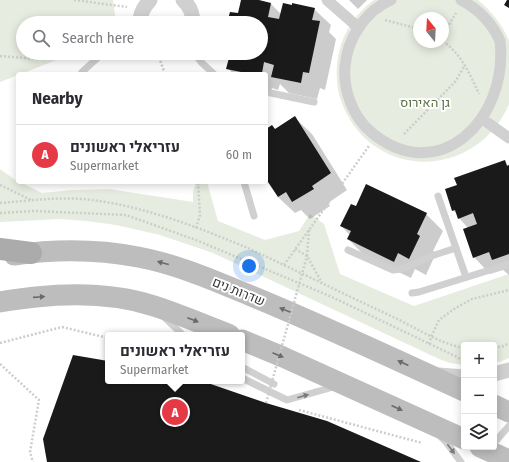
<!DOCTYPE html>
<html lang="en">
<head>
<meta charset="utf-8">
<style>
	body { margin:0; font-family:"Fira Sans Condensed",Heebo,sans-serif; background:#f7f7f7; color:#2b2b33 }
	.controls { position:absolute; right:12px; bottom:12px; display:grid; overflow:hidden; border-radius:4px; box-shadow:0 2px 10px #0003 }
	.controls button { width:36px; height:36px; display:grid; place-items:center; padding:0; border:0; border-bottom:1px solid #e1e1e2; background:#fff; color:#2b2b33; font:20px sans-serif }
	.compass { position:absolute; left:413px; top:12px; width:36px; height:36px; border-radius:50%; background:#fff; box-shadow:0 2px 10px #0003; rotate:342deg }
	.you { position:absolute; left:249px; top:266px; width:14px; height:14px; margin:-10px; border:3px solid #fff; border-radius:50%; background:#1a73e8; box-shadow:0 0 0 6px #1a73e833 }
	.badge { display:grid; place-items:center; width:26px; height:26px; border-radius:50%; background:#e63946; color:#fff; font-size:13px; font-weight:700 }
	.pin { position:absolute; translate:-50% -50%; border:2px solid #fff; box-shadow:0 1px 4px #0006 }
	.popup { position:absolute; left:105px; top:332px; width:140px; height:52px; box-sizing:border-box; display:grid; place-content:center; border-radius:4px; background:#fff; filter:drop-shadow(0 1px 3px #0005); font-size:13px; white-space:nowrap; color:#7c7c81 }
	.popup b { font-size:15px; color:#2b2b33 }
	.popup::after { content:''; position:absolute; left:50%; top:100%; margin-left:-8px; border:8px solid transparent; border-top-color:#fff }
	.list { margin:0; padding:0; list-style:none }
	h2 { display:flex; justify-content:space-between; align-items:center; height:52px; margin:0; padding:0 16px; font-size:17px }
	h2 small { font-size:13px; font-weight:400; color:#7c7c81 }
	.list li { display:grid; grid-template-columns:26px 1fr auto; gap:12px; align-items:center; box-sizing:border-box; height:60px; padding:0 16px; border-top:1px solid #e1e1e2 }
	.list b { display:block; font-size:15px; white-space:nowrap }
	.list p { margin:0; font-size:13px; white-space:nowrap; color:#7c7c81 }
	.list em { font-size:13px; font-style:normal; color:#7c7c81 }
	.icon { flex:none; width:22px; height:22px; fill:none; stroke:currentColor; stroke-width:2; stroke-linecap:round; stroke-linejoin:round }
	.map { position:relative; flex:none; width:509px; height:462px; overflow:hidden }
	.search { position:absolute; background:#fff; box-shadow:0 2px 10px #0003; left:16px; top:16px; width:252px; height:44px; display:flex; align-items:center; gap:10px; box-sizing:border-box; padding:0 14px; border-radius:22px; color:#7c7c81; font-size:15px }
	.panel { position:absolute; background:#fff; box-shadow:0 2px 10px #0003; left:16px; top:72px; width:252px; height:112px; border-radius:4px }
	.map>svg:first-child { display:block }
</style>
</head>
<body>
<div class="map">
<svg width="509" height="462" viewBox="0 0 509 462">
	<rect width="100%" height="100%" fill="#fff"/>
	<g fill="#e6ecdf" fill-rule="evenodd">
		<polygon points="0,0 113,0 116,23 23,23 23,53 74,53 21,74 18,74 18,75 0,82"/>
		<path d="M 374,0 L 478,0 C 492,12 502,24 509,41 L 509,104 C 477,179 375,182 343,106 C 336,89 335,70 339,52 C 344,31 356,13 374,0 ZM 419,18 L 443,18 L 443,42 L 419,42 Z"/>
		<polygon points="0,169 18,182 20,182 42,193 72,190 109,189 193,202 193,192 196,182 207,182 218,221 265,240 299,231 310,214 324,224 340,274 414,306 509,274 509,358 502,361 494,363 494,345 464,345 464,365 450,363 439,359 213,253 160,235 116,225 87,221 60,219 0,222"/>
	</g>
	<g fill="#0003">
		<polygon points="242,0 254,0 271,4 281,14 314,9 331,25 329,32 336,39 325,90 320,88 317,99 289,93 280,84 278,90 272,88 271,91 266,90 266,74 233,74 228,68 229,60 223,53 261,53 261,23 228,23 238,15"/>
		<polygon points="349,0 367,0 358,9"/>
		<polygon points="295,118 312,134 347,190 328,203 330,206 310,219 301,210 295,213 278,197 266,177 266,130 275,130"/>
		<polygon points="505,162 509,166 509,275 503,270 490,274 474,257 468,228 459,218 457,214 453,210 458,186"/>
		<polygon points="356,207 426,214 443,231 433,251 436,253 426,275 415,269 411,278 365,256 348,239 350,235 341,226"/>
	</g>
	<g fill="#1a1a1a">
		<polygon points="241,0 259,0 271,3 268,17 279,19 283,3 292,5 292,3 315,8 312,20 320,21 309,73 303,72 301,83 271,77 274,65 264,62 262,73 255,72 255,74 251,74 226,69 230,54 226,53 261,53 261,23 227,23 230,12 238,13"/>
		<polygon points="507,0 509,0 509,8 504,5"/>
		<polygon points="295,116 331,173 312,186 314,189 292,202 286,192 278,197 266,179 266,129 272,125 275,129"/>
		<polygon points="505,160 507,166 509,165 509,254 492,260 489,252 473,258 463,229 477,224 473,213 458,219 455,210 452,211 445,189 457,185 454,178"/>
		<polygon points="366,184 427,213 417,234 420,236 409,259 398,253 394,262 347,239 351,231 340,226 351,204 356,206"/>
		<polygon points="73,355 108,361 108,381 202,381 266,403 327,421 421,462 47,462 43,439"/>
	</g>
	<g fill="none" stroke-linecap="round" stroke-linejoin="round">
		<g stroke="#cdcdcd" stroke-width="2.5" stroke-dasharray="2 2" stroke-linecap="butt">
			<polyline points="74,0 127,7"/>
			<polyline points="385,20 419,29"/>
			<polyline points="443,35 456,13"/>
			<path d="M 443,41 C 461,54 470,74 479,94"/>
			<polyline points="161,53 160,60 165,74"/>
			<polyline points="0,56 37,59 53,53"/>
			<polyline points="404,134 455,82 465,65"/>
			<polyline points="0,185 31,200"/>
			<path d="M 0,203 C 27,201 55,197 82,199 C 139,204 198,227 250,249 C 297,271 344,294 391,316 C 415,327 438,343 464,348"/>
			<polyline points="0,213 34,211 126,215 196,240 332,297 457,357 461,360"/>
			<polyline points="196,228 200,215 198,182"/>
			<polyline points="309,230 307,256 322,283"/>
			<polyline points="295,249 307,256"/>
			<polyline points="284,265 369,146"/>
			<polyline points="0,343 62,327 108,338"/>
			<polyline points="429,344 431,337 439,320 454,309 472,299 509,290"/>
			<polyline points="494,348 504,346 509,343"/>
			<polyline points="0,364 39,400 30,452 33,462"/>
			<polyline points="207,383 208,381"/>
			<polyline points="299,410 422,443"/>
		</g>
		<g stroke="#d0d0d0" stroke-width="7">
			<polyline points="194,53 202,63 214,74"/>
			<polyline points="82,72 103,53"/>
			<polyline points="266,92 314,102"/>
			<polyline points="244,182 254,216"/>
			<polyline points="438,196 466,277"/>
			<path d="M 348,250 L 393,270 C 406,270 417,261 429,257 C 437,254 447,251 456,248"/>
			<polyline points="412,293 419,292 509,264"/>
			<polyline points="164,317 183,335"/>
			<polyline points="242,367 274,384"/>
			<polyline points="242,378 287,400 337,386"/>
			<polyline points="441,437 446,442 461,462"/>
			<polyline points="494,443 509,426"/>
		</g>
		<g stroke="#d0d0d0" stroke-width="11">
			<polyline points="327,0 359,28"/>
			<path d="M 391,0 C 365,11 347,39 345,67 C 343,90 353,117 371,132 C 437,188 509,121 500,41 C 492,23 478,9 461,0"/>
			<polyline points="488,123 509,138"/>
		</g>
		<g stroke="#d0d0d0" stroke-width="15">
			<path d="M 183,0 C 190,6 193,13 193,23"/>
			<path d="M 140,23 C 140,13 144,7 150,0"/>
			<polyline points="494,374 509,370"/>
			<polyline points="439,375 464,377"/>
		</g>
		<g stroke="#bdbdbd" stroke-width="21">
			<path d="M 14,255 C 55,249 97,249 138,257 C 176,264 213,280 249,295 C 322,325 393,358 464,391"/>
			<path d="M 0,302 C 12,300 24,298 36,297 C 74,293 117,294 154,306 C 179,314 205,325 230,335"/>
			<polyline points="242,340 283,357 464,439"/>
			<polyline points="494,405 509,412"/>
			<polyline points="480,447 509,460"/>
		</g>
		<polyline stroke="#ababab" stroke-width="22" points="0,249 31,253"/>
		<polyline stroke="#cdcdcd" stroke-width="2.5" stroke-dasharray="2 2" stroke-linecap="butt" points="266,403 307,256"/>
	</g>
	<defs><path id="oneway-solid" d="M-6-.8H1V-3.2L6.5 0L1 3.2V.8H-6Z"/></defs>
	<g fill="#6a6a6a">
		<use href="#oneway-solid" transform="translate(163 263) rotate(-165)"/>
		<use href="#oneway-solid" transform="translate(39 297) rotate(-4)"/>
		<use href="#oneway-solid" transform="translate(285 310) rotate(-158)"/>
		<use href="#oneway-solid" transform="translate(193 320) rotate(21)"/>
		<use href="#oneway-solid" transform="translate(278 355) rotate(23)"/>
		<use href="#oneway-solid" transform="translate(403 363) rotate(-155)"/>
		<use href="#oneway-solid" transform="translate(397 408) rotate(24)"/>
	</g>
	<g fill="#7a7a7a">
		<use href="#oneway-solid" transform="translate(303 396) rotate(-16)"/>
		<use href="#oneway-solid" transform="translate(451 449) rotate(53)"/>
	</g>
	<g text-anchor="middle" stroke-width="4" stroke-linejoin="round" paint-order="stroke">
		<g font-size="13" fill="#56703f" stroke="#fff">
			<text x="425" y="107">גן האירוס</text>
		</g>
		<g font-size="13" fill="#333" stroke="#fff">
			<text transform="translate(239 291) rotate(22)" y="5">שדרות נים</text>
		</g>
	</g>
</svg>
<div class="controls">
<button>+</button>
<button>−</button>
<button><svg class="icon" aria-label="layers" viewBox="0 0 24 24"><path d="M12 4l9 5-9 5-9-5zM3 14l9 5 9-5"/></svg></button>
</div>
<svg class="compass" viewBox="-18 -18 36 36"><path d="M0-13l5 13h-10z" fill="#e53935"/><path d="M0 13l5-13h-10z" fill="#7c7c81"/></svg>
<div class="you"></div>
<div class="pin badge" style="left:175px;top:412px">A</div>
<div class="popup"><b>עזריאלי ראשונים</b>Supermarket</div>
<div class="search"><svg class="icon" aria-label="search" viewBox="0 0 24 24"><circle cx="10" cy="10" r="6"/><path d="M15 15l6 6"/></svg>Search here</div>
<section class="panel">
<h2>Nearby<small></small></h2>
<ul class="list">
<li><span class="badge">A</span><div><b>עזריאלי ראשונים</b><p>Supermarket</p></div><em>60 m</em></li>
</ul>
</section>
</div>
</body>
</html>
